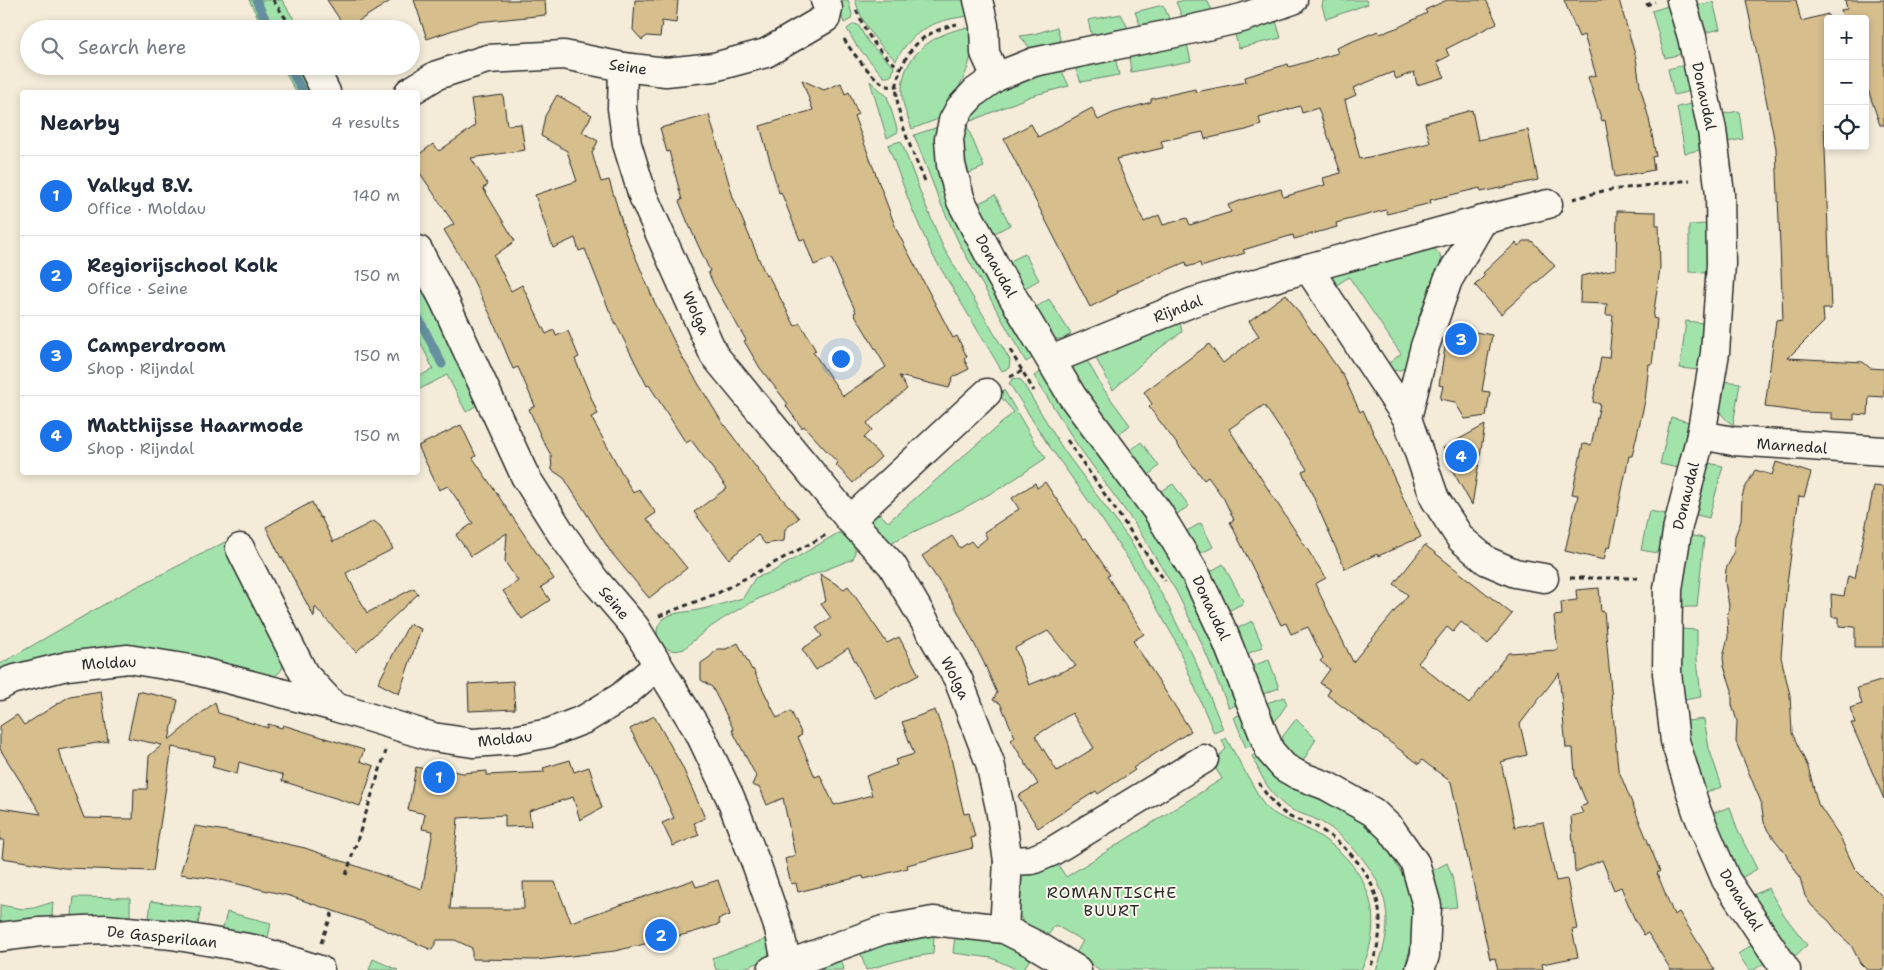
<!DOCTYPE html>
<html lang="en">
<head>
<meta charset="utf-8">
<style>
	body { margin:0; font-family:"Shantell Sans",sans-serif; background:#f2f2f3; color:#1f2937 }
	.controls { position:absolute; right:15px; top:15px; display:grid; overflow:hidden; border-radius:5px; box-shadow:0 2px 8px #0003 }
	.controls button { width:45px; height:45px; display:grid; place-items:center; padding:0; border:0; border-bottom:1px solid #e0e1e3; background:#fff; color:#1f2937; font:25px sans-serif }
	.you { position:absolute; left:840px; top:358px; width:18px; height:18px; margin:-12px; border:4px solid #fff; border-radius:50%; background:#1a73e8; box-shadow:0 0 0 8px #1a73e833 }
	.badge { display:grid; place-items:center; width:32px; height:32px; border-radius:50%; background:#1a73e8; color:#fff; font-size:16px; font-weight:700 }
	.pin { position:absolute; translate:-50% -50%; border:2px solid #fff; box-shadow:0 1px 5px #0006 }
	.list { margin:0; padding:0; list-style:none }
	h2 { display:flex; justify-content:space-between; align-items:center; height:65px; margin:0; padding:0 20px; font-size:21px }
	h2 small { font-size:16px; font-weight:400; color:#747a83 }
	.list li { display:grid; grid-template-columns:32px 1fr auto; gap:15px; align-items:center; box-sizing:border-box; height:80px; padding:0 20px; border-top:1px solid #e0e1e3 }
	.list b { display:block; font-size:19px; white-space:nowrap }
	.list p { margin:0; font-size:16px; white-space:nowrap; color:#747a83 }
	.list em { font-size:16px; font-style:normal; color:#747a83 }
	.icon { flex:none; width:28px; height:28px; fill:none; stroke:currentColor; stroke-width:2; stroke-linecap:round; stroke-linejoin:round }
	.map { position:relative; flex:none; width:1884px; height:970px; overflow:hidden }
	.search { position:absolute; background:#fff; box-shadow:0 2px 8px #0003; left:20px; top:20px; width:400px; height:55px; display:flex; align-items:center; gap:12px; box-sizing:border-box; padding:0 18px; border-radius:28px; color:#747a83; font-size:19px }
	.panel { position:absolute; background:#fff; box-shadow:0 2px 8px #0003; left:20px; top:90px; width:400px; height:385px; border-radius:5px }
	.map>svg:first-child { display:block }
</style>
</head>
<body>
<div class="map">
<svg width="1884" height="970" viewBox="0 0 1884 970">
	<rect width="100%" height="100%" fill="#f4ecd9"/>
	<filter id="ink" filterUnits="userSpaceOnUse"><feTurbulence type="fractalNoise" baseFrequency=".02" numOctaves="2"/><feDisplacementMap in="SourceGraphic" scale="10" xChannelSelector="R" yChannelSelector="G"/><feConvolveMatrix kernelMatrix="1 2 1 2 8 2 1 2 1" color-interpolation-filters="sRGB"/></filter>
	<g filter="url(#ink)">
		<g fill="#a2e3ac" stroke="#66876c">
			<polygon points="249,0 282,0 300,29 264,29"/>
			<polygon points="837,0 848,0 852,14 851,19 844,23"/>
			<path d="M 855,0 L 968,0 L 971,16 C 937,19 914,28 896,60 C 877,45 862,23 855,0 Z"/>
			<polygon points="1185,0 1207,0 1212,10 1210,14 1183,19 1176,2"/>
			<polygon points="1325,0 1366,0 1368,4 1326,19 1322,6 1323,1"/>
			<polygon points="1713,2 1720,29 1704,33 1696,6"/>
			<polygon points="1163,5 1170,20 1141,27 1135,12"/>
			<polygon points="1668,6 1672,8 1682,54 1665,58 1652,11"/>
			<polygon points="1121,14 1128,28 1125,33 1092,37 1088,20"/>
			<polygon points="1271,19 1276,21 1281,38 1239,48 1234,32"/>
			<polygon points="854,24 858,25 869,43 894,67 892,75 888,77 884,77 856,45 847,29"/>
			<polygon points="1057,27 1061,43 1034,49 1029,47 1020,36 1034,34"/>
			<path d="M 964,28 L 974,30 C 973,48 970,67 961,83 C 955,95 947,105 941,118 L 912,129 C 908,118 903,107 902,95 C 900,57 931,35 964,28 Z"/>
			<polygon points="1187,44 1191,61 1131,72 1129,56"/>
			<polygon points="1115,57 1119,75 1081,82 1075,67"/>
			<polygon points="1685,65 1691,91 1674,95 1668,69"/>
			<polygon points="282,66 305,66 317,92 296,92"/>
			<polygon points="1061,69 1069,86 1031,96 971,121 966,118 988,94 1021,79"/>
			<polygon points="870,81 887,96 898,132 887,138"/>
			<polygon points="1692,104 1697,106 1703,147 1700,150 1685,153 1677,107"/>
			<polygon points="1739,111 1743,139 1727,142 1722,114"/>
			<polygon points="963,126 967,126 984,167 967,174 958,156"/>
			<polygon points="938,127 1034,357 1026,362 960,245 940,202 914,135"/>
			<polygon points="901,141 921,194 943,247 1010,360 1009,368 1002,371 932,254 912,209 888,145"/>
			<polygon points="995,195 1010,225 995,233 991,232 978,207 979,203"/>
			<polygon points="1707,224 1709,270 1706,273 1689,272 1689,225"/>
			<path d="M 1432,246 L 1440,255 L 1442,268 L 1421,310 L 1406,365 L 1401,370 L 1389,371 L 1385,366 L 1401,354 L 1349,277 L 1332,288 C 1330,280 1332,275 1337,268 Z"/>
			<polygon points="1025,254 1039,280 1023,289 1008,262"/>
			<polygon points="418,269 480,403 466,412 447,375 418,390 418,377 433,369 418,337"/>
			<polygon points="1049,299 1071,334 1062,339 1054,339 1035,308"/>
			<polygon points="1686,321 1703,323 1706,326 1701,369 1698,370 1680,368"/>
			<polygon points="1180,322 1182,332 1153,353 1113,390 1092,351"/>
			<polygon points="1084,355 1102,387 1130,425 1118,435 1113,434 1070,369 1071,364"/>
			<polygon points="1043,371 1170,555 1188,585 1244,702 1229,708 1198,635 1176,591 1135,524 1076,443 1034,376"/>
			<polygon points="1014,378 1021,380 1063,449 1129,539 1165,600 1195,660 1223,729 1214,733 1174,638 1134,568 1103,521 1047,443 1009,383"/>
			<path d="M 1723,381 L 1740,383 L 1733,425 C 1713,411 1718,401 1723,381 Z"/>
			<polygon points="1004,390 1035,443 1046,458 1004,486 962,509 888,544 874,526 870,512 875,509 888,522 1014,412 1000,396 1000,392"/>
			<polygon points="1671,417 1689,422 1691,425 1681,466 1678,468 1660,464"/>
			<polygon points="1141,442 1159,466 1148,476 1130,451"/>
			<polygon points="1708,463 1723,466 1709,518 1693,514"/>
			<polygon points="1173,484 1189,506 1174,516 1158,493"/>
			<polygon points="1649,511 1666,514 1668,517 1662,551 1658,553 1641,550"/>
			<polygon points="1201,523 1213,547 1198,555 1185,532"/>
			<path d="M 838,533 C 851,535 859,546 853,559 C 795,582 730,605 684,649 C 660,658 646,627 668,616 C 676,612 689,612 698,610 C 713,607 728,602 743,598 L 755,578 L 772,572 Z"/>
			<polygon points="1688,535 1704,538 1697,607 1680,607 1680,569"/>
			<path d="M 225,542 L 285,659 C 283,672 277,676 266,681 L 128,647 L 97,648 L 67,652 L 7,669 L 0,672 L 0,664 L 117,597 Z"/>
			<polygon points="1223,564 1244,603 1228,611 1223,610 1208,573"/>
			<polygon points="1252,621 1263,647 1247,654 1244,653 1236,629"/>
			<polygon points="1679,629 1697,630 1697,659 1701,697 1684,700 1681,698"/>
			<polygon points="1269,660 1279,688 1255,697 1249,672 1252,666"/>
			<polygon points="1284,697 1287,704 1272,726 1258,706"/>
			<polygon points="1247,712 1259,742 1246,748 1234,717"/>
			<polygon points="1296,719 1316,739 1303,761 1299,762 1284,750 1281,743 1283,736"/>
			<polygon points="1704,719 1709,748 1722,787 1706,792 1702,790 1685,725 1687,721"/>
			<path d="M 1226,738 L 1264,805 C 1276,818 1292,821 1307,829 C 1363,858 1390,911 1361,970 L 1100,970 L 1076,953 L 1083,941 L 1055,925 L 1047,937 L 1025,924 L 1019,915 L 1019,873 L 1055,860 L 1066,877 L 1222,779 L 1212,762 L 1226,749 L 1222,740 Z"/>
			<path d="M 1261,751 L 1297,788 L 1349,814 L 1368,826 L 1385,845 L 1403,876 L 1413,908 L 1412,942 L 1404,970 L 1376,970 C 1396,922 1389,886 1353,848 C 1343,838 1331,826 1317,820 C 1306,814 1293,813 1283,804 C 1268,792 1260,773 1252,756 Z"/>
			<polygon points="1730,807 1737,829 1757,869 1743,877 1739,876 1711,817 1713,813"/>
			<polygon points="1447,863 1452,876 1457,907 1439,909 1430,872"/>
			<polygon points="1768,888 1784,915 1807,945 1794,957 1752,900 1753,895"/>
			<polygon points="74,897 130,898 130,916 127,920 74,919 72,915"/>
			<polygon points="151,901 201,908 198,924 195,926 152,922 149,918"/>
			<polygon points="53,902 52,916 50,920 0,926 0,905 23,909 34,908"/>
			<polygon points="227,912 271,923 268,938 264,940 225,932 223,928"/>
			<polygon points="927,935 934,936 933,954 907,958 866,970 861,954 863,949"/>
			<polygon points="955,936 1000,940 1031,956 1030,959 1023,970 1018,970 992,958 953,953"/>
			<path d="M 770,938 C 770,941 771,946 770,950 C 766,968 730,970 716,970 L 712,958 Z"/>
			<polygon points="1753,944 1766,962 1754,970 1749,970 1738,954"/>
			<polygon points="841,958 844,970 808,970"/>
			<polygon points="373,959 398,970 369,970"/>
		</g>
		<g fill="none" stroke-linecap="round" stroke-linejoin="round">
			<g stroke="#6590a0" stroke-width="9">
				<polyline points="256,0 270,29"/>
				<polyline points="289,66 303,92"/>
				<polyline points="418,317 442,364"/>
			</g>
		</g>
		<g fill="#d6be8d" stroke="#2b2b2b" fill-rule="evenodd">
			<polygon points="327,0 392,0 346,29"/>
			<polygon points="414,0 545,0 546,15 477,22 427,39"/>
			<polygon points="635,0 678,0 676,23 662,21 660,37 647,36 642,40 633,30"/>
			<path d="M 1447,0 L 1486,0 L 1497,23 L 1446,49 L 1449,56 L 1437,62 L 1445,77 L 1417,85 L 1414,72 L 1396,79 L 1393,72 L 1353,88 L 1356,95 L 1345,100 L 1360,159 L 1430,143 L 1425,123 L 1472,110 L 1478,140 L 1528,130 L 1538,180 L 1481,192 L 1480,188 L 1430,200 L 1431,203 L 1387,214 L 1386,210 L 1336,223 L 1337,227 L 1294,239 L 1293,235 L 1266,243 L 1243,250 L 1245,253 L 1201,267 L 1200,263 L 1187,267 L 1186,262 L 1117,291 L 1118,293 L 1090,307 L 1004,139 L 1031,124 L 1038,137 L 1092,108 L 1098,120 L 1113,113 L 1151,102 L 1151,99 L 1195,89 L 1196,92 L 1246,82 L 1245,77 L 1288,64 L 1289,67 L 1338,53 L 1336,48 L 1378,31 L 1380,34 L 1399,27 L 1427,13 L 1425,10 ZM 1300,106 L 1302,113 L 1318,108 L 1341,173 L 1323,178 L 1325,185 L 1283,197 L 1281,189 L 1245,199 L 1228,205 L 1231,212 L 1190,225 L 1187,218 L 1163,225 L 1159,215 L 1144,222 L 1116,159 L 1163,148 L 1161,141 L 1203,132 L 1205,139 L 1246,130 L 1261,125 L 1259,118 Z"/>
			<polygon points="1564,0 1619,0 1636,58 1640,86 1649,119 1656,156 1652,157 1654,170 1615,177 1605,120 1602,121 1588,77 1596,75 1584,35 1579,37"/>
			<polygon points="1746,0 1796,0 1801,21 1828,14 1828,123 1824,123 1831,309 1823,309 1824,322 1788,358 1863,362 1870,368 1884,369 1884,397 1869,396 1868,415 1854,414 1854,420 1832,419 1832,413 1804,412 1765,407 1776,320 1783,319 1776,148"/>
			<polygon points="1845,0 1884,0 1884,125 1880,125 1865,81 1865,19 1844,19 1841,10 1847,9"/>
			<polygon points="802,80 824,90 841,83 845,94 849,92 858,114 854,116 897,231 953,338 957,336 967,357 964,359 969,369 953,377 949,388 899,376 907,389 867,423 872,430 864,438 881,457 853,483 836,465 838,463 811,434 804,426 802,428 786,406 788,404 760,368 744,341 746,340 714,285 708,272 710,271 688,223 679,201 682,200 669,151 667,152 660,128 709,115 733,197 766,276 768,275 795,326 800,323 816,351 813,352 843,396 886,367 854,313 856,312 831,258 814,265 804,239 800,240 781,192 779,193 760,126 813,110"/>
			<polygon points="503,95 507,125 521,124 525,150 471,158 488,185 483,188 515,241 494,256 511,291 522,285 546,334 554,330 556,336 568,331 579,357 575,359 598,414 591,417 633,493 639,489 656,513 647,519 687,568 649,598 610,551 564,478 552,470 551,455 542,439 529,409 535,406 518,367 513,369 492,318 467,268 444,230 454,224 418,170 418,155 433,144 439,151 475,126 471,99"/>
			<polygon points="557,95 592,115 582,132 598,141 592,153 601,182 609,180 625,232 654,301 682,357 722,422 761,474 799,518 785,529 784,541 765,544 758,535 729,559 694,512 727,488 691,440 686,443 649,385 647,386 609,310 585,249 579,251 575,238 553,248 535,195 577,181 567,151 541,136 545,116"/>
			<polygon points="1617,211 1656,212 1656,225 1659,225 1660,268 1653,318 1657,319 1655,341 1652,364 1649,364 1645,401 1632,456 1629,456 1610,548 1607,547 1604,560 1565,551 1578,495 1572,494 1583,444 1591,445 1600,404 1593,402 1601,357 1609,358 1613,315 1606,315 1607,304 1580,303 1581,276 1616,269"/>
			<polygon points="1524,241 1532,241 1555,266 1501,314 1475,285 1485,275 1483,273 1499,258 1516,243 1518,246"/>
			<polygon points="1286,294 1344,377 1360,412 1363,410 1421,537 1378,556 1377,554 1345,569 1302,471 1307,469 1264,405 1229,429 1326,578 1315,584 1353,662 1408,595 1394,584 1425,545 1512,614 1488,644 1461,622 1453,632 1447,627 1418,663 1469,704 1508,653 1558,650 1554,616 1562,615 1561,602 1577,600 1576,590 1599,588 1601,612 1604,611 1618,769 1660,871 1657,873 1674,915 1679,912 1715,970 1671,970 1648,933 1644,935 1634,918 1621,887 1614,890 1602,860 1575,872 1571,816 1583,813 1580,807 1587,804 1575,775 1573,748 1566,748 1559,673 1520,724 1527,755 1501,762 1515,827 1543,822 1556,881 1567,879 1577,929 1572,930 1578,957 1542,964 1543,970 1498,970 1495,958 1490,959 1451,782 1422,760 1419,764 1327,695 1330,690 1320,683 1330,669 1320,661 1323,658 1308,627 1291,634 1286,623 1281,625 1230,522 1234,520 1224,499 1208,477 1204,480 1149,407 1152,404 1144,392 1209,344 1223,363 1259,336 1249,321"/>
			<polygon points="1452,328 1492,335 1482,391 1490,392 1486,416 1465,419 1455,402 1440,399 1443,386 1439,385 1446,341 1450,341"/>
			<polygon points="461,425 476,456 473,458 554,579 541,587 550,600 522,619 503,591 518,581 505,562 507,533 471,556 456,535 473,523 448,486 439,490 418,446"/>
			<polygon points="1485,425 1472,505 1447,461 1450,459 1443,448"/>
			<polygon points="1776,462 1811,473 1804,497 1799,496 1787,583 1781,657 1790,695 1792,733 1808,767 1818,804 1839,835 1855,869 1884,898 1884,970 1867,970 1860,963 1851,945 1840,935 1829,921 1812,906 1805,896 1800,878 1783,850 1768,831 1764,822 1761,802 1736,742 1737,721 1732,705 1732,690 1724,666 1723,657 1728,637 1727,618 1729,606 1725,582 1726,569 1734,553 1735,536 1741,521 1742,497 1744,490 1755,470 1772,475"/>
			<path d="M 1045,482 L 1083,539 L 1086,538 L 1110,575 L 1107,576 L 1144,634 L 1133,641 L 1191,731 L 1133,768 L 1135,770 L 1098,794 L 1096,791 L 1038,828 L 1018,796 L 1038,784 L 1011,740 L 1015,737 L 1000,703 L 993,700 L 997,693 L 984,663 L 954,604 L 922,556 L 952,536 L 960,548 L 971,541 L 976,547 L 987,538 L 984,532 L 1019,509 L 1012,498 L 1035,483 L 1037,488 ZM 1048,631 L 1076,666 L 1029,685 L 1015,648 ZM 1072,713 L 1094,748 L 1057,771 L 1035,736 Z"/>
			<polygon points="1874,486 1884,487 1884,647 1855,647 1855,627 1839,626 1839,617 1832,617 1831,594 1844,596 1848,576 1855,578"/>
			<polygon points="312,502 320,518 321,517 333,542 374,521 381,527 393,549 346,573 367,613 414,588 418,594 356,652 315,607 314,617 282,557 281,558 266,527"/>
			<polygon points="820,574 844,589 848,586 887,643 899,637 919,675 875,698 848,648 816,670 802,649 822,636 816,628 831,618 821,604 826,601"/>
			<polygon points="409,624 421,629 399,694 378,683"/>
			<polygon points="738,643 752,670 753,669 777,718 791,711 802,735 798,737 815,777 820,775 834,805 872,795 866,776 897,765 895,760 914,754 902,722 935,710 948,745 964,814 969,813 975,837 971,838 973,848 907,865 908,868 864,879 863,876 798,892 796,883 791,884 785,859 795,855 783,798 767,805 760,788 752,785 756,776 732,730 734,730 712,687 701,680 701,663 710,657 717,649 726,649"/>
			<polygon points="1884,680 1884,799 1851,723 1855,723 1850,708 1862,704 1857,688"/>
			<polygon points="513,681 515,709 469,711 468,684"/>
			<polygon points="101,691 108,741 58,750 84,818 133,819 134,789 147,789 149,756 162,745 128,738 138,691 178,700 169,740 215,702 218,713 268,728 268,724 282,728 283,725 364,750 360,761 374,766 360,806 282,781 283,775 239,762 237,774 212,767 215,756 172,747 153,871 64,868 2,858 4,840 0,840 0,808 41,814 0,749 0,726 17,715 24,725 70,696"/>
			<polygon points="654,716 682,766 705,818 694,823 699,835 673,846 662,823 674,818 654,774 630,729"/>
			<polygon points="570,760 574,772 589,767 602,808 580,820 573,797 529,811 531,826 505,827 505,815 458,818 450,909 524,909 523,882 555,882 571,922 693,880 696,887 718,880 730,915 718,919 720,924 691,933 615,951 536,960 472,959 472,948 455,940 437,940 432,950 371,924 290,896 216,879 180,874 195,826 233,832 305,848 422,889 433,831 422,829 425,814 408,810 416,767 425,769 425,766 463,773 487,771 487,775 545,772 543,768"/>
		</g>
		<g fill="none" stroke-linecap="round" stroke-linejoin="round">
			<g stroke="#2b2b2b" stroke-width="31">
				<g id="street">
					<polyline points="978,0 984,25 985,53 996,77"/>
					<polyline points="313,66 326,92"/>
					<polyline points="623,67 622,108 627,144 643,196 714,355 850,520 892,565 958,679 990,763 1000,808 1008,861 1004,929"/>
					<polyline points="409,92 437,75 487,59 564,55 623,67 666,72 714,67 766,53 826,18 828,8 825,0"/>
					<polyline points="1483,220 1448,280 1425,346 1407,418 1435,499 1461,539 1487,561 1515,573 1544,578"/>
					<polyline points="418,250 444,300 525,476 561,533 594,579 635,627 700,734 730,797 757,866 779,929 788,970"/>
					<polyline points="1308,268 1407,418"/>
					<polyline points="1051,360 1193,302 1308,268 1483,220 1548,204"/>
					<polyline points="1701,435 1733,441 1884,451"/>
					<polyline points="850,520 987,393"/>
					<polyline points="240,548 304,674 335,707"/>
					<polyline points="0,686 11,680 67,666 128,659 190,669 335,707 433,737 473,743 514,740 549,733 585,719 621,697 658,665"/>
					<polyline points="1008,861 1032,860 1051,852 1204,759"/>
				</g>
			</g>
			<g stroke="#2b2b2b" stroke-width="31">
				<g id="secondary">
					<polyline points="1293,0 1242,18 1180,32 1034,62 996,77 975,92 960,108 953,121 949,139 951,165 961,201 1001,277 1072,396 1158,512 1196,575 1224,634 1270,751 1284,767 1298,775 1327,786 1373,812 1391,829 1415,863 1427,906 1425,955 1420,970"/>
					<polyline points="1681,0 1692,37 1712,130 1720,194 1721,264 1715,353 1701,435 1678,526 1668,589 1667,673 1675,741 1697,812 1726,880 1786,970"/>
					<polyline points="0,937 40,932 105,929 172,935 254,949 320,970"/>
					<polyline points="772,970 883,930 933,921 1004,929 1036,945 1077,970"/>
				</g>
			</g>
			<g stroke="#2b2b2b" stroke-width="3" stroke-dasharray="5 4" stroke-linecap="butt">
				<polyline points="273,0 293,29"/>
				<polyline points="1646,5 1655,2"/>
				<path d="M 856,10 C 869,38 875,49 900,68"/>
				<path d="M 844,39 C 849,49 877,84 888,86 C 891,87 894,86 897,86"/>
				<path d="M 925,181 C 914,156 894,113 897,85 C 898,73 903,63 909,53 C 921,35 938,29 957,24"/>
				<polyline points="1573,199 1603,191 1690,180"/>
				<polyline points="1010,350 1034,391"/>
				<polyline points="1010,377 1022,371"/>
				<polyline points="1067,440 1165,581"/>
				<polyline points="1570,578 1641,578"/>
				<polyline points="659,616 718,593 826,535"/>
				<path d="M 1259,783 C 1267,796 1277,809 1290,817 C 1297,821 1307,821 1315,826 C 1369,858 1397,910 1369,970"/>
				<polyline points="346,875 386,751"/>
				<polyline points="321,943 333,911"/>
			</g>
			<use href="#street" stroke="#fbf7ec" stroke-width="28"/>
			<use href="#secondary" stroke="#fbf7ec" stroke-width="28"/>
		</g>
	</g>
	<g text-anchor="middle" stroke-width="4" stroke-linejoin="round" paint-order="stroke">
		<g font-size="15" fill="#2b2b2b" stroke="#fbf7ec">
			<text transform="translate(628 67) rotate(8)" y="5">Seine</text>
			<text transform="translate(1704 96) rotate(78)" y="5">Donaudal</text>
			<text transform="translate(996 266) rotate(61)" y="5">Donaudal</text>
			<text transform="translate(1178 309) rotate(-21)" y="5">Rijndal</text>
			<text transform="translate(696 313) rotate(66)" y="5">Wolga</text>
			<text transform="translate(1792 446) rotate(4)" y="5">Marnedal</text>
			<text transform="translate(1686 496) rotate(-76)" y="5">Donaudal</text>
			<text transform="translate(614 603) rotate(50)" y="5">Seine</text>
			<text transform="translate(1211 608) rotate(65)" y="5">Donaudal</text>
			<text transform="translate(109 663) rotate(-3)" y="5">Moldau</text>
			<text transform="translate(955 678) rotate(64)" y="5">Wolga</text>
			<text transform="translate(505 739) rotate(-6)" y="5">Moldau</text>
			<text transform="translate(1741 900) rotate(59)" y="5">Donaudal</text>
			<text transform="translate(162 937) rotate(6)" y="5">De Gasperilaan</text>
		</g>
		<g font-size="16" letter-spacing="1" fill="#2b2b2b" stroke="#fbf7ec">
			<text x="1112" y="898">ROMANTISCHE<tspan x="1112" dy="18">BUURT</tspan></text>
		</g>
	</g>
</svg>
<div class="controls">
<button>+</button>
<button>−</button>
<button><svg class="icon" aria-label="locate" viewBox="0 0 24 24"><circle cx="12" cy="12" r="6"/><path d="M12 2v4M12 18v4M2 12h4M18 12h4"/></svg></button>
</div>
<div class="you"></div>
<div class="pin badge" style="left:439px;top:777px">1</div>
<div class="pin badge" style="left:661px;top:935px">2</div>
<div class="pin badge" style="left:1461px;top:339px">3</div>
<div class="pin badge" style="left:1461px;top:456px">4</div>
<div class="search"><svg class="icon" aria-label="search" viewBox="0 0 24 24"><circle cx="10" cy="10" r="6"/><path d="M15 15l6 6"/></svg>Search here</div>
<section class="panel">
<h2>Nearby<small>4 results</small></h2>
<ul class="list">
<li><span class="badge">1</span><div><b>Valkyd B.V.</b><p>Office · Moldau</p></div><em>140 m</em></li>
<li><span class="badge">2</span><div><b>Regiorijschool Kolk</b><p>Office · Seine</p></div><em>150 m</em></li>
<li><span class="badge">3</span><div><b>Camperdroom</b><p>Shop · Rijndal</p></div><em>150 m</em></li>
<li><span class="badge">4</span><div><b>Matthijsse Haarmode</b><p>Shop · Rijndal</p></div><em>150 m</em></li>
</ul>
</section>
</div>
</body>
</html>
